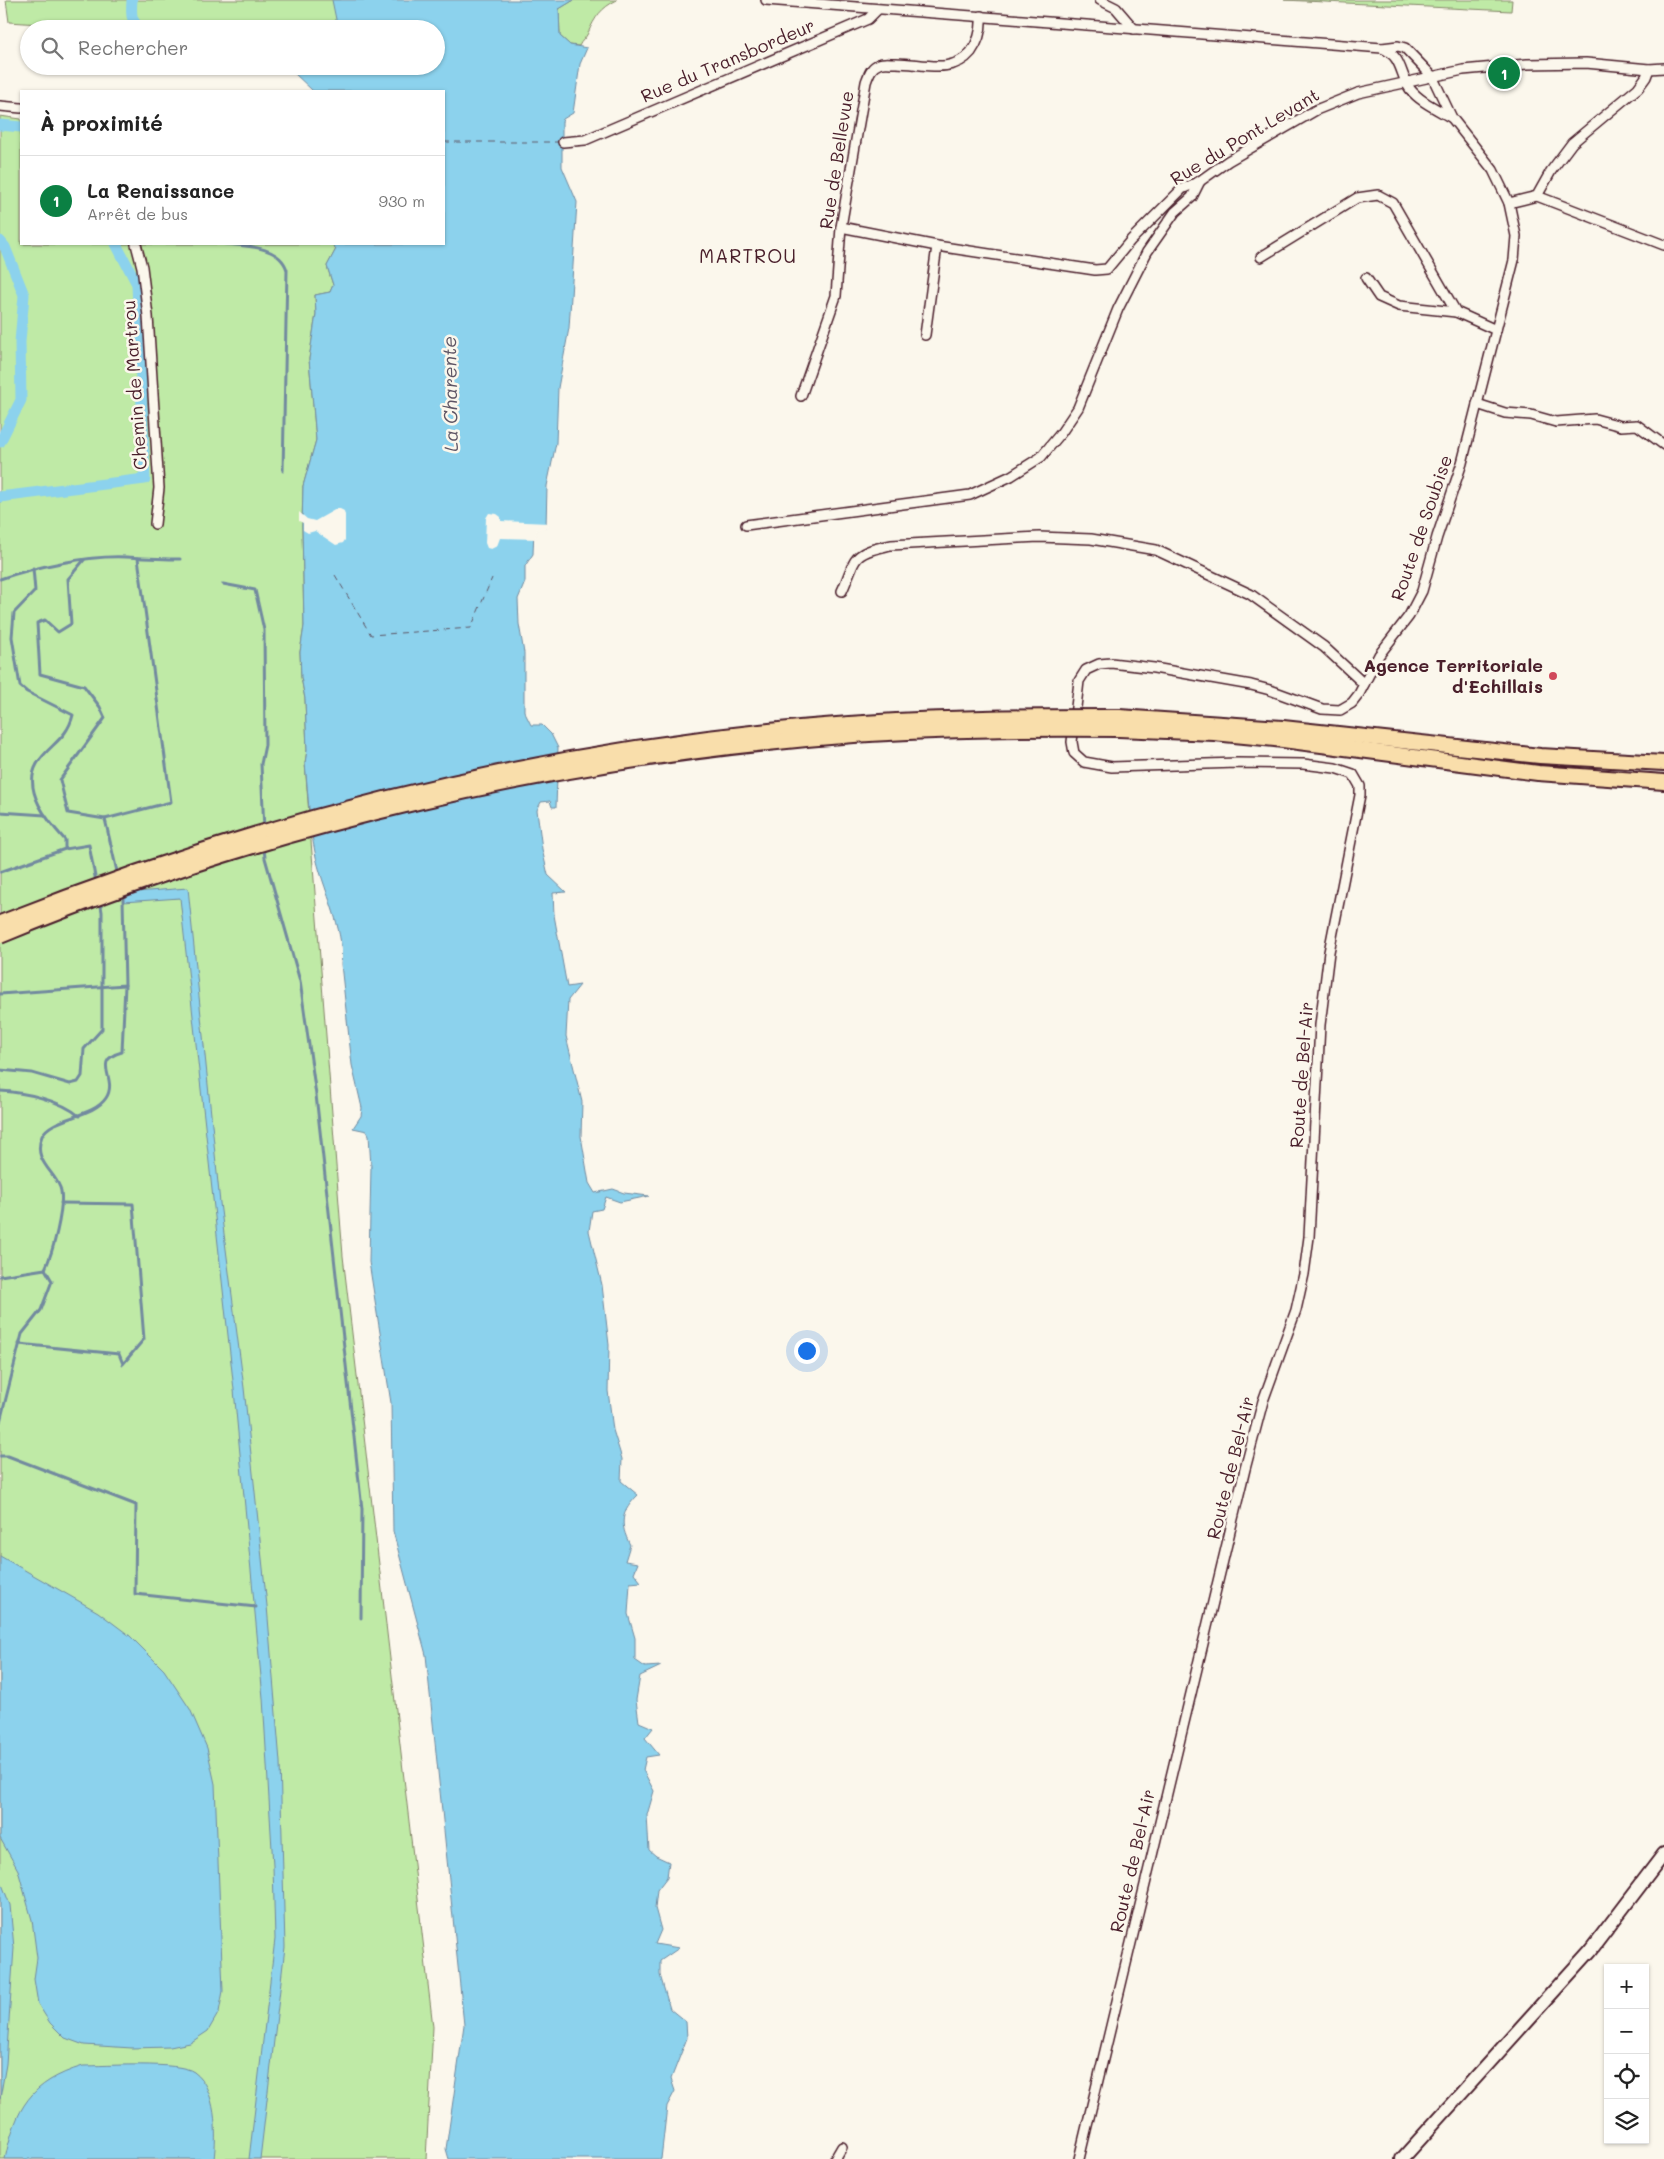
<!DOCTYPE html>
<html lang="fr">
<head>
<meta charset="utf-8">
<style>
	body { margin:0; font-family:Mali,sans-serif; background:#f2f2f2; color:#222 }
	.controls { position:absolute; right:15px; bottom:15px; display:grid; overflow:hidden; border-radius:0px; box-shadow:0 1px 4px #0004 }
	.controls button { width:45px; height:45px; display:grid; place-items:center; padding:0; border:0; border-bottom:1px solid #e0e0e0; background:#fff; color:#222; font:25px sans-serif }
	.you { position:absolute; left:806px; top:1350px; width:18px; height:18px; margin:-12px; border:4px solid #fff; border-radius:50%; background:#1a73e8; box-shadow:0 0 0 8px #1a73e833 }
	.badge { display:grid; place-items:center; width:32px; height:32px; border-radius:50%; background:#0b8043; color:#fff; font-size:16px; font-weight:700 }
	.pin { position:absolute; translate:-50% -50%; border:2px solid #fff; box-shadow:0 1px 5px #0006 }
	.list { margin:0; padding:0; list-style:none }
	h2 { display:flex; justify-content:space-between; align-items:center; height:65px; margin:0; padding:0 20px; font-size:21px }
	h2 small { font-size:16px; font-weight:400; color:#767676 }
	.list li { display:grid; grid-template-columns:32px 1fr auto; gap:15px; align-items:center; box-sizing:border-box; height:90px; padding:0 20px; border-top:1px solid #e0e0e0 }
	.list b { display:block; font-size:19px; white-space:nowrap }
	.list p { margin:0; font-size:16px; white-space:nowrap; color:#767676 }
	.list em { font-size:16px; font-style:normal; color:#767676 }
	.icon { flex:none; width:28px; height:28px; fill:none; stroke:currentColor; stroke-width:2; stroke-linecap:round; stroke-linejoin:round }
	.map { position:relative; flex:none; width:1664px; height:2159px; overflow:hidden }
	.search { position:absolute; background:#fff; box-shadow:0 1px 4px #0004; left:20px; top:20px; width:425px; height:55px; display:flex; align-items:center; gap:12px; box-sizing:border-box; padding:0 18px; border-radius:28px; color:#767676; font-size:19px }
	.panel { position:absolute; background:#fff; box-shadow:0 1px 4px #0004; left:20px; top:90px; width:425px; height:155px; border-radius:0px }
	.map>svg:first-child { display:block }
</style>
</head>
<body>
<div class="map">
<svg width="1664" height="2159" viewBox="0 0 1664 2159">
	<rect width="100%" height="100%" fill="#fbf7ec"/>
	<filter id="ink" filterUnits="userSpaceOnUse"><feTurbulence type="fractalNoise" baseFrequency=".02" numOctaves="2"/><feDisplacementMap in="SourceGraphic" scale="10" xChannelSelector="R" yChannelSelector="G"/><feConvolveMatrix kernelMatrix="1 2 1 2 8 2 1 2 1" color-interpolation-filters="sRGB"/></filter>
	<g filter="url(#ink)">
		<g fill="#bfeaa6" stroke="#848468">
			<polygon points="6,0 341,0 340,29 114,29 9,22"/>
			<path d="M 574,0 L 617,0 C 601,8 595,17 588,33 C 586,38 581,41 579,46 L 570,45 L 560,36 L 559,9 Z"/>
			<polygon points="1284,0 1512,0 1511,11"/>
			<polygon points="0,116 21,119 21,244 332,244 336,249 327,266 333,285 330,292 315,295 316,314 309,359 316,440 303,486 302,526 304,626 300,652 301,677 305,699 307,750 305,763 343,1256 433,2027 426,2159 0,2159"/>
		</g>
		<g fill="#8cd2ed" stroke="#728a9f">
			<path d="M 332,0 L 574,0 L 559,9 L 560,36 L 570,45 L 587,48 L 580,64 L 573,113 L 563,119 L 562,122 L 562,167 L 577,202 L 569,328 L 558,388 L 556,443 L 547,486 L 546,527 L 534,528 L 533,554 L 525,566 L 525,582 L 518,599 L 519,624 L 524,653 L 524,711 L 531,725 L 542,725 L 551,734 L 558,748 L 556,807 L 552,807 L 550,801 L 541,802 L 537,810 L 542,849 L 548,875 L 566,892 L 553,893 L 554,915 L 567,987 L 580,985 L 568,1000 L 566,1036 L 582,1102 L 581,1136 L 589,1183 L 595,1193 L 613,1189 L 624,1193 L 649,1196 L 620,1202 L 606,1197 L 602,1209 L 592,1211 L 589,1231 L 602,1285 L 609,1345 L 608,1391 L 613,1430 L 622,1459 L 621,1481 L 638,1495 C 621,1512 619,1523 630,1545 L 625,1561 L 638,1563 L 634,1573 L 641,1582 L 630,1583 L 628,1614 L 635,1638 L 635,1660 L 645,1667 L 661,1666 L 640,1676 L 636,1700 L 639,1722 L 653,1728 L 645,1738 L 659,1755 L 646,1757 L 643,1770 L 654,1791 L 647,1815 L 649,1850 L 656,1856 L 669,1862 L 667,1877 L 657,1890 L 655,1908 L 661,1930 L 655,1944 L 679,1948 L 660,1961 L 660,1975 L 670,2009 L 686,2022 L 687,2038 L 671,2079 L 675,2091 L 667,2106 L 661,2159 L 449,2159 L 446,2149 L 464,2025 L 426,1655 L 393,1531 L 391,1403 L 369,1262 L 371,1167 L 369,1135 L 367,1131 L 353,1128 L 361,1116 L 362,1108 L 352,1065 L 341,964 C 346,930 321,886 315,852 C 309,823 308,792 305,763 L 307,750 L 305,699 L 301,677 L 300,652 L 304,626 L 302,526 L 303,486 L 316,440 L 309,359 L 316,314 L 315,295 L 330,292 L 333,285 L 327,266 L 336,249 L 332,244 L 444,244 L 444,91 L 313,91 L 294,73 L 279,66 L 436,66 L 436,29 L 338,29 Z"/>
			<polygon points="188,888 220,1203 244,1388 267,1606 280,1762 285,1947 260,2159 249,2159 275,1939 273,1866 263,1698 234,1390 180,898 123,902 122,893"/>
			<polygon points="0,1556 98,1612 130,1636 164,1670 190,1709 207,1748 215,1784 223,1991 219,2012 208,2031 190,2043 170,2047 132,2048 84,2045 65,2038 50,2023 38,2004 34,1979 37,1958 32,1920 18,1870 0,1838"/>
			<polygon points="0,1879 10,1905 14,1948 6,2064 0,2099"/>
			<path d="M 83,2066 C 104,2066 179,2061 194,2072 C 217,2089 217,2134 214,2159 L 5,2159 C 16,2108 30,2082 83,2066 Z"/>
		</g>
		<g fill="#fbf7ec">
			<polygon points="338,508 344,511 345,515 345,540 343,543 336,545 315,531 308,533 303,530 303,523 299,521 299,512 307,519 315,521"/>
			<polygon points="489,513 497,514 501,517 501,521 549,523 549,527 537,530 536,539 500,538 497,546 491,549 487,548 485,543 486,518"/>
		</g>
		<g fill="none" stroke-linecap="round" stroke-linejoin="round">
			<g stroke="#728a9f" stroke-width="3">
				<path d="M 225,244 C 246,246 280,246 287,270 L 283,471"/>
				<polyline points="84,560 68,579 71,624 58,632 45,620 37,623 40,674 84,686 100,707 105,718 60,780 68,813 105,819 171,802 138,558"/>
				<path d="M 0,579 C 35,567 89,555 126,557 C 144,558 162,559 180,559"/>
				<polyline points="223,584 255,590 264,630 265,745 261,764 264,830"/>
				<polyline points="0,812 45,815"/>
				<polyline points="105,819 118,876"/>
				<polyline points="264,848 265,858 300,981 316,1095 362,1509 361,1618"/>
				<polyline points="65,849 89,845 96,882"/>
				<path d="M 0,872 L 65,849 L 65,840 C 48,821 22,791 37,764 C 48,745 67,740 73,715 L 27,692 L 20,686 L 12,637 L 14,613 L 35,591 L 33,568"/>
				<polyline points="0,994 125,985 123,899"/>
				<polyline points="0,1070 32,1073 70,1084 78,1082 82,1076 84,1049 102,1029 102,912 100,900"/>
				<path d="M 0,1091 C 23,1092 61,1100 79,1116"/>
				<path d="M 0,1276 L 45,1269 C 53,1252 64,1210 61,1191 C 58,1173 31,1162 42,1136 C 50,1117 93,1118 106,1098 C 119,1078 90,1061 122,1052 L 125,985"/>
				<polyline points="19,1344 119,1354 123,1364 144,1339 133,1204 61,1203"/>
				<polyline points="0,1422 22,1334 41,1310 52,1281 45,1269"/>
				<polyline points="0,1456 8,1456 136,1505 135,1594 256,1607"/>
			</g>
			<g stroke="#8cd2ed" stroke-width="11">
				<path d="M 132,0 C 131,13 130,23 143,29"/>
				<polyline points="0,125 21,127"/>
				<polyline points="0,241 5,247 24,295 20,342 21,400 0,442"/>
				<polyline points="0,497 145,479 137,284 116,244"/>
			</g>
			<g stroke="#5e5565" stroke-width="1" stroke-dasharray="6 5" stroke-linecap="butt">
				<polyline points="444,142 560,142"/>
				<polyline points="335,575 371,635 471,628 492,578"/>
			</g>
			<g stroke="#4a1f2b" stroke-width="12">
				<g id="minor">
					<polyline points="766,0 1382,48 1398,46 1405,48 1432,76 1452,118 1493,170 1509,203 1516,236 1514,260 1462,463 1437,537 1422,591 1409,616 1379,655 1359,694 1352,703 1340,710 1322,709 1270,690 1251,685 1154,668 1111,663 1099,664 1086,670 1079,681 1072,742 1074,753 1084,762 1112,767 1237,763 1303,764 1335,768 1353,774 1360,786 1360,795 1329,952 1320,1025 1309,1237 1304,1274 1296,1310 1263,1401 1245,1469 1079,2159"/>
					<polyline points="1100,0 1116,8 1134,29"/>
					<path d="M 1382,48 C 1403,57 1399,73 1410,89 C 1420,102 1439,110 1452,118"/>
					<polyline points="0,106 21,108"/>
					<polyline points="563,142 585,140 868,19 877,10"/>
					<polyline points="1537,196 1664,245"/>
					<polyline points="1509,203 1537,196 1551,171 1572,143 1638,88 1646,77 1649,69"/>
					<polyline points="841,227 937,246 1095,270 1107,269 1131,240 1182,189 1200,181 1228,161 1316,110 1358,93 1463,70 1527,64 1586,63 1649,69 1664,68"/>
					<polyline points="136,244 142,267 148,316 159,488 155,524"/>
					<polyline points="1261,257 1357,198 1378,195 1393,203 1456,312 1496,330"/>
					<polyline points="1366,278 1379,297 1399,306 1456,312"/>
					<polyline points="925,335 937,246"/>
					<path d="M 801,396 L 836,296 L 841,227 L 866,82 C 869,74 871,67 879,64 C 883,62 890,63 894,63 C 920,62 951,76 971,52 C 979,41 982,30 981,16"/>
					<polyline points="1477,404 1505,413 1531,415 1556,422 1595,419 1621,426 1637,425 1664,445"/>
					<polyline points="746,525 970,495 1011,476 1041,457 1061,433 1078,408 1118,309 1147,252 1175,212 1192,197 1200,181"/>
					<path d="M 842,591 C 847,581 850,569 855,561 C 862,550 879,548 891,545 L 1039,537 L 1091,539 L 1156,550 L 1250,594 L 1324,647 L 1364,684"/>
					<polyline points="835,2159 842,2147"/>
				</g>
			</g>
			<g stroke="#4a1f2b" stroke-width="16">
				<polyline id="secondary" points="1402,2159 1590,1951 1664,1854"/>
			</g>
			<g stroke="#4a1f2b" stroke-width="18">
				<g id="primary">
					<polyline points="1119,717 1283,728 1540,756 1664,763"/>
					<polyline points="1119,729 1214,733 1275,739 1538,773 1664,782"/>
				</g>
			</g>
			<use href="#minor" stroke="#fbf7ec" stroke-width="9"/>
			<use href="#secondary" stroke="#fbf7ec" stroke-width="12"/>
			<use href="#primary" stroke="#f9deab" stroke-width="14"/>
			<g stroke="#4a1f2b" stroke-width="18" stroke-linecap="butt">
				<g id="primary-bridge">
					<path d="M 0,923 C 271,816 558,745 849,724 C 939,717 1029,717 1119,717"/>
					<path d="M 0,936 C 270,824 563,757 854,735 C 942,729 1030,728 1119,729"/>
				</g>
			</g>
			<use href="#primary-bridge" stroke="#f9deab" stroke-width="14"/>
		</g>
	</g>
	<circle fill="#d1495b" stroke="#fbf7ec" stroke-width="2" cx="1553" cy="676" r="5"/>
	<g text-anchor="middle" stroke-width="5" stroke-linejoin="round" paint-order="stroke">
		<g font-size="18" fill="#4a1f2b" stroke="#fbf7ec">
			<text transform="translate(728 61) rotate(-23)" y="6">Rue du Transbordeur</text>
			<text transform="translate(1245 137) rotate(-31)" y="6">Rue du Pont Levant</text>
			<text transform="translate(837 160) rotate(-81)" y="6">Rue de Bellevue</text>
			<text transform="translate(135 385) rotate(-94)" y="6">Chemin de Martrou</text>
			<text transform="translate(1422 528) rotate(-71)" y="6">Route de Soubise</text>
			<text transform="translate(1302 1075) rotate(-86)" y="6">Route de Bel-Air</text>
			<text transform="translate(1231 1468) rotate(-76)" y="6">Route de Bel-Air</text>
			<text transform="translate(1133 1861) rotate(-77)" y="6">Route de Bel-Air</text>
		</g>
		<g font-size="18" font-weight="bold" fill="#4a1f2b" stroke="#fbf7ec" text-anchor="end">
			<text x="1543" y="672">Agence Territoriale<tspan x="1543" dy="21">d'Echillais</tspan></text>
		</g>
		<g font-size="19" letter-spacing="1" fill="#4a1f2b" stroke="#fbf7ec">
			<text x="748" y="263">MARTROU</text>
		</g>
		<g font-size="19" font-style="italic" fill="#5e5565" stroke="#fbf7ec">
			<text transform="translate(450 394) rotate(-91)" y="7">La Charente</text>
		</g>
	</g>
</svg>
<div class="controls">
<button>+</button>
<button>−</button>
<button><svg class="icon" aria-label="locate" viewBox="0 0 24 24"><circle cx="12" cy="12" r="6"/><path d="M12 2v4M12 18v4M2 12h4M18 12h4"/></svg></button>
<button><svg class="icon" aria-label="layers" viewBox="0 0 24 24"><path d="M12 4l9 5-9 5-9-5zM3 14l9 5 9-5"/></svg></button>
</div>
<div class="you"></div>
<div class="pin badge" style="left:1504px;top:73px">1</div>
<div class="search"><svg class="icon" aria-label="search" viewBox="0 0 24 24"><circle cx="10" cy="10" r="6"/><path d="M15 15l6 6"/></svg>Rechercher</div>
<section class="panel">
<h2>À proximité<small></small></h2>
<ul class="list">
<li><span class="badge">1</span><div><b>La Renaissance</b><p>Arrêt de bus</p></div><em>930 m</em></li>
</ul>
</section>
</div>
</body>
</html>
